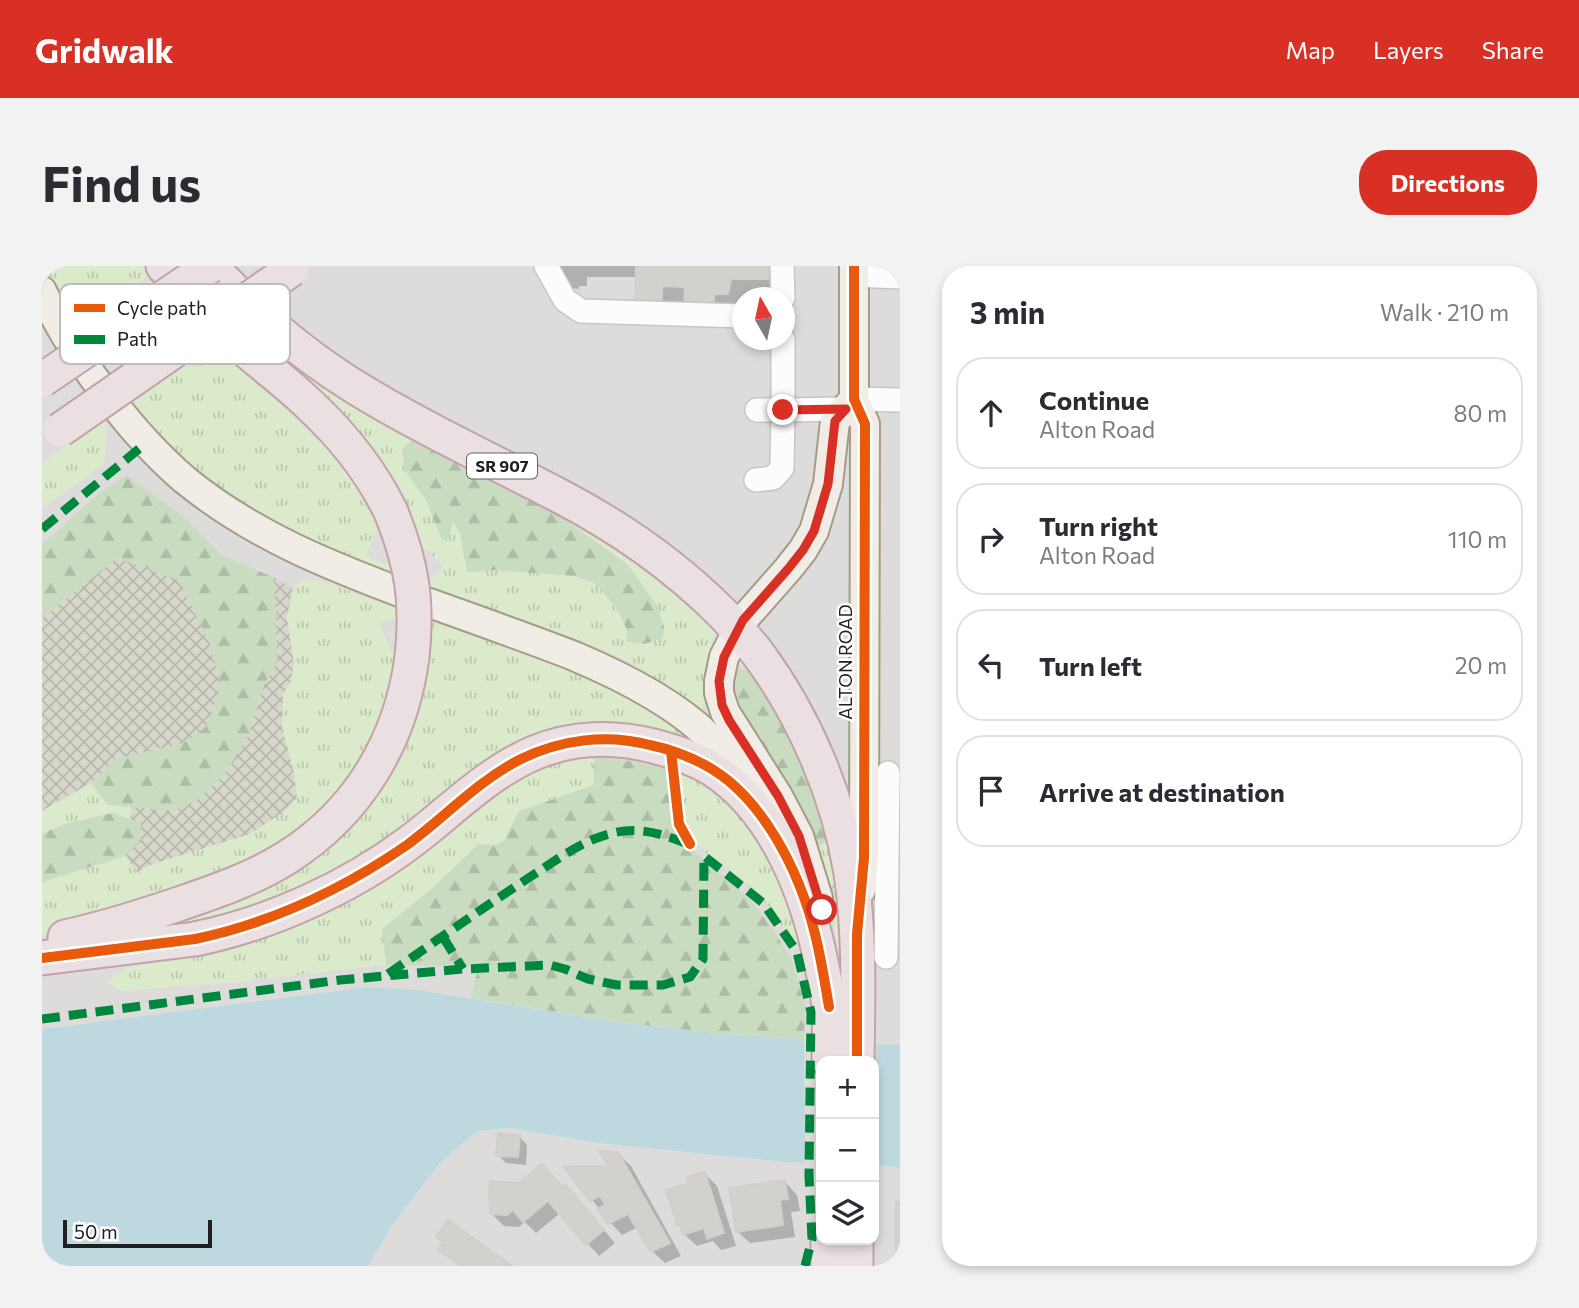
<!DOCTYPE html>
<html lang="en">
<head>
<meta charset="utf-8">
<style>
	body { margin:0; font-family:Commissioner,sans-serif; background:#f2f2f3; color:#2b2b33 }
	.controls { position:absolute; right:21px; bottom:21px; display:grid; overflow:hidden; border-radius:14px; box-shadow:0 4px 10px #0003 }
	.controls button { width:63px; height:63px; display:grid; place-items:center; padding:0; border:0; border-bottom:2px solid #e1e1e2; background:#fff; color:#2b2b33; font:35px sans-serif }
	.compass { position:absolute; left:690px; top:21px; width:63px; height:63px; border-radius:50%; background:#fff; box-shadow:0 4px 10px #0003; rotate:351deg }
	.scale { position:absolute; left:21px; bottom:18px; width:149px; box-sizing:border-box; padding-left:7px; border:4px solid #202020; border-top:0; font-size:19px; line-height:24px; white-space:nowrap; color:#202020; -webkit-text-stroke:5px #fff; paint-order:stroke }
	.stop { position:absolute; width:21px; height:21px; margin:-16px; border:5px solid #d93025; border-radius:50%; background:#fff }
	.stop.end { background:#d93025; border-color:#fff; box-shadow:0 2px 7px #0008 }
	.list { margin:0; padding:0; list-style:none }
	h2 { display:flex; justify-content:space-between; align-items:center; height:91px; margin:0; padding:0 28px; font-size:30px }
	h2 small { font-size:23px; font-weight:400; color:#7c7c81 }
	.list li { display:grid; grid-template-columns:46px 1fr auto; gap:21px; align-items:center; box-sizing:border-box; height:112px; margin:0 14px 14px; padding:0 14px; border:2px solid #e1e1e2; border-radius:28px }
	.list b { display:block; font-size:26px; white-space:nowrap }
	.list p { margin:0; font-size:23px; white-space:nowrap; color:#7c7c81 }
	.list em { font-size:23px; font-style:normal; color:#7c7c81 }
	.icon { flex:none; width:38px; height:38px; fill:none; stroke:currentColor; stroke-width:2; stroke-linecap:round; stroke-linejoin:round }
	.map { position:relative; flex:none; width:858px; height:1000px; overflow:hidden; border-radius:28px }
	header { display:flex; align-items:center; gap:42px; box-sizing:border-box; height:98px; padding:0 35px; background:#d93025; color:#fff }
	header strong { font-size:33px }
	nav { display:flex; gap:38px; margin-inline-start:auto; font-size:24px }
	.intro { display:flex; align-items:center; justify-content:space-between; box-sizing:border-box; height:168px; padding:0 42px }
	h1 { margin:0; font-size:49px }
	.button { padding:18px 32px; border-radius:28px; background:#d93025; color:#fff; font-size:24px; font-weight:700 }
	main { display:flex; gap:42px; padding:0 42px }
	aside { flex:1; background:#fff; border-radius:28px; box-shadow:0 4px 10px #0003 }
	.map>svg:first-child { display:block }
</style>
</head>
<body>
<header>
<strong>Gridwalk</strong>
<nav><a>Map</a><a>Layers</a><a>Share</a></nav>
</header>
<div class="intro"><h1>Find us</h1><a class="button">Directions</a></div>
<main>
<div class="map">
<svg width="858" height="1000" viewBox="0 0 858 1000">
	<defs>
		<pattern id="construction-cross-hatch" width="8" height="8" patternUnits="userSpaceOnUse" patternTransform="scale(1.75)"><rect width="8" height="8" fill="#d7d7cb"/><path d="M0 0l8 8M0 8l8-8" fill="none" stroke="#b8b8ae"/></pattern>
		<pattern id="grass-tufts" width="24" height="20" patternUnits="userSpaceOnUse" patternTransform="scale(1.75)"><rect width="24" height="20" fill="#daeaca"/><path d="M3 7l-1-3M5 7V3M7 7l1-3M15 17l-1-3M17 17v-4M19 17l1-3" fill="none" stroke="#bbc8ad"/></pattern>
		<pattern id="forest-firs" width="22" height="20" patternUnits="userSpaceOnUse" patternTransform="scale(1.75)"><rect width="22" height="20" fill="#c9dcc0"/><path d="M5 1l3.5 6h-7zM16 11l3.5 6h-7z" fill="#acbca5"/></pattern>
	</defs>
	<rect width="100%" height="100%" fill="#eeede9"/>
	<g fill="#dddcda" fill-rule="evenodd">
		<path d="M 0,0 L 858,0 L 858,778 L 850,779 L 673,767 L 453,736 L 377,724 L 325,721 L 0,763 ZM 701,32 L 743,32 L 743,74 L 701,74 Z"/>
		<polygon points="468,862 555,877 742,896 779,898 779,974 832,974 832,900 858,901 858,1000 326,1000 349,961 398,897 434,865"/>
	</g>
	<g fill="url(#construction-cross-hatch)">
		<polygon points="75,292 137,313 168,378 179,419 165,460 142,477 73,493 49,517 0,545 0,352"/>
		<polygon points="231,311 251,322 245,352 252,396 249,415 241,429 240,461 252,506 255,532 240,547 208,568 111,598 95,606 83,590 99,573 99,557 88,553 89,541 132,545 207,469 222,418 235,397 234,350"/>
	</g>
	<g fill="url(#grass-tufts)">
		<polygon points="0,0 102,0 109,9 29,63 0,13"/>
		<path d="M 206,54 L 374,170 L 364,205 L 384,234 L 400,274 L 407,271 L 410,254 L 418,267 L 425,306 C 451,304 535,303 555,319 C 569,331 578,348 585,364 L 586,299 L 487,228 L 582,282 L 655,343 L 674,366 C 668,381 664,396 663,412 C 662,424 665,435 658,446 L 591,401 L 593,398 L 549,379 L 495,360 L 384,324 L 383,315 L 398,307 L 401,299 L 376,277 L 347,206 L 328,180 L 278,130 L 197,61 Z"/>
		<polygon points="169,80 234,134 283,181 304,205 336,261 324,289 330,294 350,300 353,314 289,293 155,212 81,140"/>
		<polygon points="67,150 62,198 0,242 0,197"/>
		<polygon points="276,314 357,343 356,351 337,359 353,392 344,436 325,483 291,530 265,556 245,571 207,591 209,600 141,626 0,669 0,616 83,590 95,606 111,598 208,568 240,547 255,532 252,506 240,461 241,429 249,415 252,396 245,352 251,322 259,315"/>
		<polygon points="386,348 572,414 661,476 655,485 550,466 403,539 228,643 102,666 151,652 216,628 267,599 307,565 329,540 359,491 376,445 385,404"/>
		<polygon points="552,491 552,519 477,545 462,574 454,579 436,578 393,620 340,663 344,699 195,716 77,725 65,714 86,702 200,680 286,645 325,625 396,578 465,522 487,507 513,498"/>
		<polygon points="640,509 653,514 674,531 677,527 684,525 747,620 774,736 759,686 727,641 696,610 656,581 639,554 636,512"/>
		<polygon points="49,517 66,539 89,541 88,553 71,547 23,558 0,568 0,545"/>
		<path d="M 790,575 L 803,690 L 797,689 C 791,652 782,617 771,581 Z"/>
	</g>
	<g fill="url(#forest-firs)">
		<polygon points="374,170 487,228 586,299 616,341 622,361 621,372 602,378 585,376 585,364 576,344 554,318 533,310 452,304 425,306 418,267 411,255 407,271 400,274 384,234 363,205 360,183"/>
		<polygon points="84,209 143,252 179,289 231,311 234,350 235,397 222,418 207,469 182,509 154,535 132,545 66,539 49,517 73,493 141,477 165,460 179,419 168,378 137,314 75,292 0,352 0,278 58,227"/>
		<polygon points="698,403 708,406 731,441 751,480 790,575 771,581 687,432 691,407"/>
		<polygon points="552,491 589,495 628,504 628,548 653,586 710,636 732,665 750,695 764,741 762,773 673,767 582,757 429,732 437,698 408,700 344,699 340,663 393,620 436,578 454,579 462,575 477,545 552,519"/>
		<polygon points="71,547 99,557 99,573 83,590 0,616 0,568 23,558"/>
	</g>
	<polygon fill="#bed8e0" points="325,721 377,724 582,757 673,767 850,779 858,778 858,901 832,900 832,795 779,795 779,898 742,896 555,877 468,862 435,865 398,897 349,961 326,1000 0,1000 0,763"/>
	<g fill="#dddddb">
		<polygon points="122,0 248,0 261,19 206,54 26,178 0,134 0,82"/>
		<polygon points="764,741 835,742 833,910 832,795 779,795 779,909 763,909 762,773"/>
	</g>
	<g fill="#0003">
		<polygon points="513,0 743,0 743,29 705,29 704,32 701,32 701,44 661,51 645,36 636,35 635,52 611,53 595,11 545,11 545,20 537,20 537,23 530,22 513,6"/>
		<polygon points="477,870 485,879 484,899 464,897 456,889"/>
		<polygon points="576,888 589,900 639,990 623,997 610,985 596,961 580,969 568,956 524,902 571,903"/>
		<polygon points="663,908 675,920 694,980 679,984 671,975 655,980 642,968 641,962 637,958 649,918"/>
		<polygon points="743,916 755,929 758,945 749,946 753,971 708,977 695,965"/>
		<polygon points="522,924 536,934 573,977 557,990 518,947 494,967 483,956 477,961 462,960 450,948"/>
	</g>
	<g fill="#d3d1ce" stroke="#d1cfcb" stroke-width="2">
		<polygon points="594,0 727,0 727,13 689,13 686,28 672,28 672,35 642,36 643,21 620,20 620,36 593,37"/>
		<polygon points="456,867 478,869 476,891 454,890"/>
		<polygon points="557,885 576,886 628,977 609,986 586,948 566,958 556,943 563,938 558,930 548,935 521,900 567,901"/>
		<polygon points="500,898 521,922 524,919 562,964 544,979 506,935 481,956 471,944 465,949 448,948 449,935 447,935 448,915 477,917"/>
		<polygon points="663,906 682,967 665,973 662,962 641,969 638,959 635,959 624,924 647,917 645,911"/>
		<polygon points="743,914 746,933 738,934 741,959 694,966 687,922"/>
		<rect x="854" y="936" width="4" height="49"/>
		<polygon points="406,954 470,1000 419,1000 396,984 401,976 394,971"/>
	</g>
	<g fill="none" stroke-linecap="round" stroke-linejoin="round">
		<g stroke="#c7c6c5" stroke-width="26">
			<g id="minor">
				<polyline points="504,0 523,34 539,45 701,50"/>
				<polyline points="740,0 741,32"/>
				<polyline points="812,9 858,11"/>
				<polyline points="741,74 741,144 804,143"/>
				<polyline points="812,133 858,134"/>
				<polyline points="714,214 731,212 740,202 741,144 715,144"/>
				<polyline points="844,691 846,507"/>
			</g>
		</g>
		<g stroke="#a49c86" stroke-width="32">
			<g id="major">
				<polyline points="812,0 812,133 823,158 822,592 819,624"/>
				<path d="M 0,25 C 18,64 41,99 67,132 C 90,162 115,190 143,214 C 212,270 286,299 368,330 C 423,350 478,369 532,390 C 577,409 631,436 666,470 C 686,489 703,510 719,531"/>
				<polyline points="776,632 757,570 736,530 683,446 677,427 677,415 682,391 701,354 746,303 761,284 772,265 786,218 793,155 812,133"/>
			</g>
		</g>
		<g stroke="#c3a2aa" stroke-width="37">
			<g id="highway">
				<path d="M 121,0 C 142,24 164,48 187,70 C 214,94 243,115 269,140 C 302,171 329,205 349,246"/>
				<path d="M 169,0 C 211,46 260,88 313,121 C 378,161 447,193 514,228 C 576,260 631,298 680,347 C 693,361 706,374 717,389 C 763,452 796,529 809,607 C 818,669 816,732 815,795"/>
				<path d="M 23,671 C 60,663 95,652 131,640 C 169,627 209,614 244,592 C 316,547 359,475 370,391"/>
				<path d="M 0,692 L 153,673 C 227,658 307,622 368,576 C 408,546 445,507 492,487 C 530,471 572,470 611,480 C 631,485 652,492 670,503 C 732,543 765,625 779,696 C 782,711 786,727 787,742 C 788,760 787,778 787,795"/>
				<polyline points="814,974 814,1000"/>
				<polyline points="786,1000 786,974"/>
			</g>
		</g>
		<use href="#minor" stroke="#fcfcfc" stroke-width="23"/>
		<use href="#major" stroke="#f1ede6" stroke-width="28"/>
		<use href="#highway" stroke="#ebe0e1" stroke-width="33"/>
		<g stroke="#c3a2aa" stroke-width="37" stroke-linecap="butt">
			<g id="highway-bridge">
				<polyline points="0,114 168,0"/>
				<polyline points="18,164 250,3"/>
				<path d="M 349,246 C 370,298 376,336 370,391"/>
			</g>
		</g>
		<use href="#highway-bridge" stroke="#ebe0e1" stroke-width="33"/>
		<g stroke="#00873e" stroke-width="9" stroke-dasharray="18 9" stroke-linecap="butt">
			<polyline points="0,263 104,177"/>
			<polyline points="401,671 421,703"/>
			<path d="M 346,708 C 394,675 442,641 491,609 C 516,593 541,574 571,567 C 598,560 624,569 648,579"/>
			<polyline points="0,753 298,714 421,703 508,699 523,703 546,713 575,719 621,719 648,711 661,693 662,590 721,637 755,686 769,746 767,909 770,973 763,1000"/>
		</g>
		<g stroke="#fff" stroke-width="15">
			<g id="cycleway">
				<polyline points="812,0 812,133 823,158 822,592 815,668 815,795"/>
				<polyline points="629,485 637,558 648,578"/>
				<path d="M 0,692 L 153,673 C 229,657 301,623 365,579 C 403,551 437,514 479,493 C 520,473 565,468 608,479 C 627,483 646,490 663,499 C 721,530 758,607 773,668 C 779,692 783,717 787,741"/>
			</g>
		</g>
		<use href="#cycleway" stroke="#e8590c" stroke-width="10"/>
	</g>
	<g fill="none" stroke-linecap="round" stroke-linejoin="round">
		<polyline stroke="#d93025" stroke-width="9" points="741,144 804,143 793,155 786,218 772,265 761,284 746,303 701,354 682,391 677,415 680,439 687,454 736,530 757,570 780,644"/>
	</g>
	<g text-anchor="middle" stroke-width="5" stroke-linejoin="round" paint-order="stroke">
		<rect fill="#fff" stroke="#636363" stroke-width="2" x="425" y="187.5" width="70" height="25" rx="5"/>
		<g font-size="16" font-weight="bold" fill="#202020">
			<text x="460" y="206">SR 907</text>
		</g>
		<g font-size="18" fill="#202020" stroke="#fff">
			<text transform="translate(804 396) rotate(-90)" y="6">ALTON ROAD</text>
		</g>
	</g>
	<rect x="18" y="18" width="230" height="80" rx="10" fill="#fff" stroke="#bcbcbc" stroke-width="2"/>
	<rect x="32" y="38" width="31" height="8" fill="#e8590c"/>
	<rect x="32" y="69" width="31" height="9" fill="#00873e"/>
	<g font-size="19" fill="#202020">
		<text x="75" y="49">Cycle path</text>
		<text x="75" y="80">Path</text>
	</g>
</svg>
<div class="controls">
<button>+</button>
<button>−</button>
<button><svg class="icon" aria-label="layers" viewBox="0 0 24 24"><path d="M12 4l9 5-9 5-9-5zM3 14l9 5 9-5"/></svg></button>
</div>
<svg class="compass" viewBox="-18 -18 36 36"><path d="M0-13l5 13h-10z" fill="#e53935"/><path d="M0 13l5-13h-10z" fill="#7c7c81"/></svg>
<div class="scale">50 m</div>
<div class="stop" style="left:780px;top:644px"></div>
<div class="stop end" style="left:741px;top:144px"></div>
</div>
<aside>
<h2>3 min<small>Walk · 210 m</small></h2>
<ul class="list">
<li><svg class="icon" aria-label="ahead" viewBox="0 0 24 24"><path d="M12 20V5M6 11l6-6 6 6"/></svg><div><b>Continue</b><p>Alton Road</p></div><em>80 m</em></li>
<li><svg class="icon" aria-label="right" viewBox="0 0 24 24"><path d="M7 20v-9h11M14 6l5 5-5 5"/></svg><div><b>Turn right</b><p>Alton Road</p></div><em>110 m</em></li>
<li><svg class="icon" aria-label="left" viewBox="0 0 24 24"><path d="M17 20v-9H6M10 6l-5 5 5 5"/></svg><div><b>Turn left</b></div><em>20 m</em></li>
<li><svg class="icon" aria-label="arrive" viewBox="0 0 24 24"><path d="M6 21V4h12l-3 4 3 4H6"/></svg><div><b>Arrive at destination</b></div></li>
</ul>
</aside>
</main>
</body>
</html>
